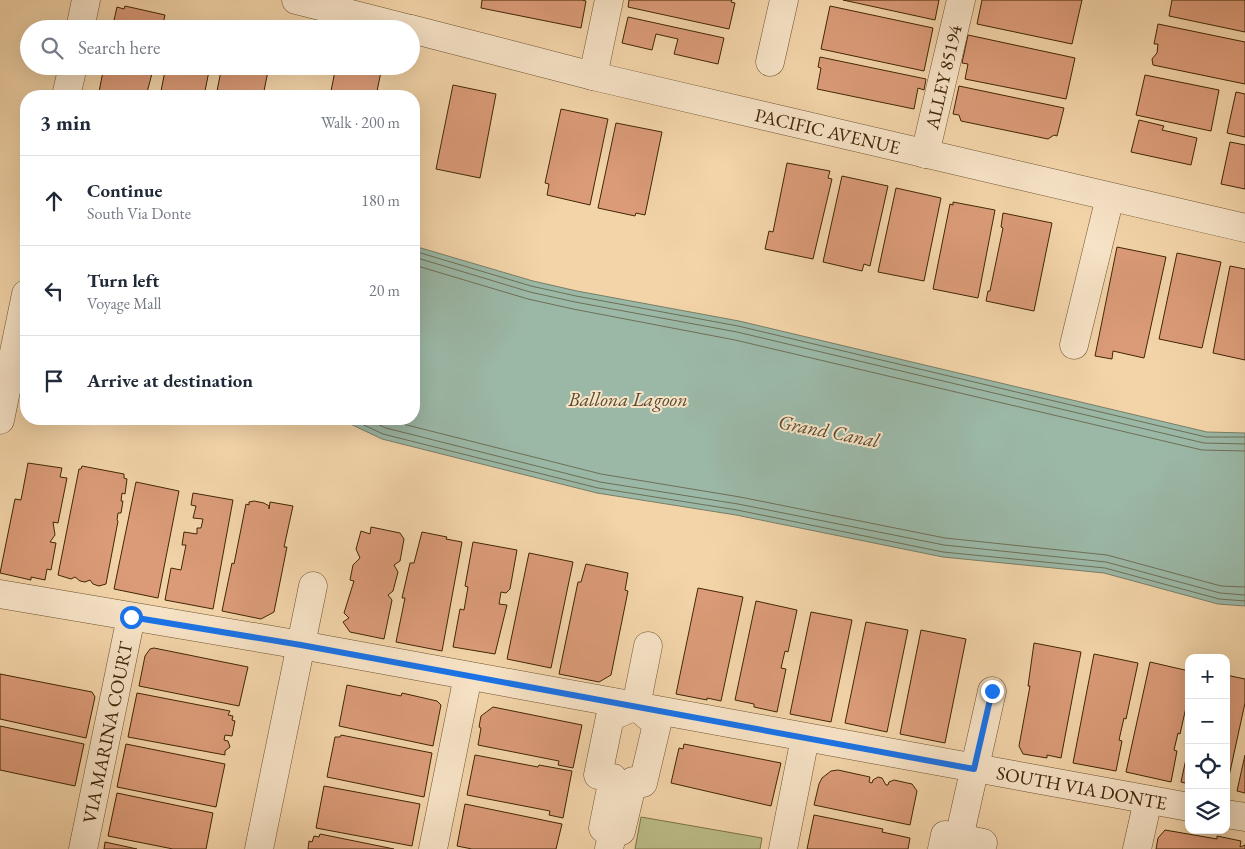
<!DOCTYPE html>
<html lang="en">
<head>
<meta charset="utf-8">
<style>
	body { margin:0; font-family:"EB Garamond",serif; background:#f2f2f3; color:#1f2937 }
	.controls { position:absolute; right:15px; bottom:15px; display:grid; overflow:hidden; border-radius:10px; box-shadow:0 5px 20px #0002 }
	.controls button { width:45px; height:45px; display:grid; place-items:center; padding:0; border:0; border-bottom:1px solid #e0e1e3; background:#fff; color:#1f2937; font:25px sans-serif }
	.stop { position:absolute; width:15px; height:15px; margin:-11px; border:4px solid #1a73e8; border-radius:50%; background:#fff }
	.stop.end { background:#1a73e8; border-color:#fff; box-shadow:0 1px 5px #0008 }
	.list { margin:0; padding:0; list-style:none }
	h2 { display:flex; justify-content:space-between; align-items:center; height:65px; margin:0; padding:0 20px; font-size:21px }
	h2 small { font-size:16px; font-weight:400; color:#747a83 }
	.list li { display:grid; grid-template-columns:32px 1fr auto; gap:15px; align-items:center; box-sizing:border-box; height:90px; padding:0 20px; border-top:1px solid #e0e1e3 }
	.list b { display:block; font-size:19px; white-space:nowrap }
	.list p { margin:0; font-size:16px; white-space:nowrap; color:#747a83 }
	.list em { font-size:16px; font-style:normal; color:#747a83 }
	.icon { flex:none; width:28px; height:28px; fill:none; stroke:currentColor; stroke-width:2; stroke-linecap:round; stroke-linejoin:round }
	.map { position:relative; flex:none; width:1245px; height:849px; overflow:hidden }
	.search { position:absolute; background:#fff; box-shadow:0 5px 20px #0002; left:20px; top:20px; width:400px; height:55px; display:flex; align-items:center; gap:12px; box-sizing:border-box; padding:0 18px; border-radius:28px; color:#747a83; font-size:19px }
	.panel { position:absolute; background:#fff; box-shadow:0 5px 20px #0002; left:20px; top:90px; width:400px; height:335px; border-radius:20px }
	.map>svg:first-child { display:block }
</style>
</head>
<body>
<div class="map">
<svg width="1245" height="849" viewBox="0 0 1245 849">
	<rect width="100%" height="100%" fill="#f3d4a9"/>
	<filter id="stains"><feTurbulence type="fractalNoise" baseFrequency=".004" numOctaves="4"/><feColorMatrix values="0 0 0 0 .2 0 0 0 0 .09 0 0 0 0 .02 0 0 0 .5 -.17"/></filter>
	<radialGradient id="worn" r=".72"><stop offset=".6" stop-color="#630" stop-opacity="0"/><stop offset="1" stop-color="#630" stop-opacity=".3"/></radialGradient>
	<polygon fill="#bbbc87" stroke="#7e7146" points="641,817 762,838 760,849 635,849"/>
	<polygon fill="#9bb8a7" stroke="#777e66" points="414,246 533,281 577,291 739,321 1207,432 1245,433 1245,606 1218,604 1104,573 943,557 736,515 597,493 382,439 340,419 414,419"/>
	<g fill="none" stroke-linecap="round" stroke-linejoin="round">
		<g stroke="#6e6f56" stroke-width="1">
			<polyline points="414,251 531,286 576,296 738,326 1206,437 1245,437"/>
			<polyline points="414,257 530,292 575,302 737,332 1204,443 1245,444"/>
			<polyline points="414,265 528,299 573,309 735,340 1202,450 1245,451"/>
			<polyline points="351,419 383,434 598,488 737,510 943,552 1105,568 1219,599 1245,601"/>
			<polyline points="366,419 386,428 600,482 738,504 944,545 1106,562 1220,593 1245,595"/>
			<polyline points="383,419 601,474 740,497 945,538 1107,555 1221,586 1245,587"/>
		</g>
	</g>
	<g fill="#db9b78" stroke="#412605">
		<polygon points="482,0 582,0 586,1 581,28 481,8"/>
		<polygon points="629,0 732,0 731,2 735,3 729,29 628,7"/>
		<polygon points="843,0 939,0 935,20"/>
		<polygon points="982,0 1082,0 1072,44 977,24"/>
		<polygon points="1172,0 1245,0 1245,32 1169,16"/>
		<polygon points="125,6 165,15 162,29 112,29 117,7 124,9"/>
		<polygon points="830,6 933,28 924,71 821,49"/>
		<polygon points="628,17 724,38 718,64 674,54 678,39 656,34 652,50 622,43"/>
		<polygon points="1158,24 1245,42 1245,84 1153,65 1152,59 1157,53 1158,44 1154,44"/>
		<polygon points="968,35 1075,58 1066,99 965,79 968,64 962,63"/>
		<polygon points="820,57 926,79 924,90 918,88 914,109 817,89 821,68 818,67"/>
		<polygon points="104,66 154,66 146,96 100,96 100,93 99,92"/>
		<polygon points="166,66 210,66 204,96 160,96"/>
		<polygon points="222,66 269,66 263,96 216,96"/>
		<polygon points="336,66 382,67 376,96 330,96"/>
		<polygon points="1145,75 1219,90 1211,131 1136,115"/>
		<polygon points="453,85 496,94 480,178 436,169"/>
		<polygon points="959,86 1064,108 1057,136 1054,135 1048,139 961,121 959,115 953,114"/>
		<polygon points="1236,92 1245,94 1245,137 1227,133"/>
		<polygon points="561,109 608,119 590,205 547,195 549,184 545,183"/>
		<polygon points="1139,120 1164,126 1162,130 1197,138 1191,165 1131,152"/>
		<polygon points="616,123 662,132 645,215 636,213 635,216 598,208"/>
		<polygon points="1230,142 1245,145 1245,189 1221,184"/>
		<polygon points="787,163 830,171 828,178 832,179 813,259 765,249 769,231 773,232"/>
		<polygon points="842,176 888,186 870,266 864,264 862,271 823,262"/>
		<polygon points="896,188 941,198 924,281 878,272"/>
		<polygon points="953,202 995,210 978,298 933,289 950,204 953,205"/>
		<polygon points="1003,213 1052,223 1034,311 986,301 988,291 990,291 1003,228 1001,227"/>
		<polygon points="1117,247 1166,257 1144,358 1113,351 1112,359 1095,356"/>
		<polygon points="1177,253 1221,262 1202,348 1159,339"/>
		<polygon points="1230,266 1245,269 1245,360 1213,353"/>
		<polygon points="28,463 62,468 60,477 67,478 58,523 53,522 55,535 50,542 56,543 51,570 47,569 45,580 31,577 31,580 0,573 15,499 21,500"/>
		<polygon points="82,466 124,474 124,478 127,479 125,494 122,493 121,501 123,501 121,513 118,513 117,520 118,521 106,584 99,586 93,584 90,580 85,582 80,581 75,577 71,579 58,575 79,469 81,469"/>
		<polygon points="136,482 179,491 158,598 114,589"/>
		<polygon points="193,493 233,500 213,609 165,600 171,568 181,570 186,545 182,545 184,532 197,534 197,528 201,528 203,519 193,518 196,506 191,505"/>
		<polygon points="254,501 264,503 269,506 269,509 270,502 293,506 284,547 287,547 274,612 261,619 222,611 232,563 234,564 246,504 249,505 249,502"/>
		<polygon points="371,527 400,533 404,539 400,561 394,565 398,572 393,591 388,595 392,600 384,639 350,632 343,622 349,618 344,613 354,581 350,580 353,565 360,558 356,549 361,531 370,534"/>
		<polygon points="422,532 447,537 446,539 462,542 442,651 396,642 405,598 402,598 410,563 414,563"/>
		<polygon points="473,542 517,550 510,589 506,593 501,592 499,604 507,605 495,654 453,647 460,609 464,610 468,587 465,586"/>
		<polygon points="529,553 573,562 551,668 507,659"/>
		<polygon points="586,564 628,573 625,590 628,591 611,675 599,682 559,674 578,582 581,582"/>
		<polygon points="698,588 743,597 721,701 707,698 707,700 676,694"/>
		<polygon points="756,601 797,610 788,652 785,651 781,668 786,669 777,712 754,707 754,704 735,700"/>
		<polygon points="811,612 852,620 831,722 790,714"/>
		<polygon points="866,622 908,630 887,732 845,723"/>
		<polygon points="921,630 966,639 945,743 900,734"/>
		<polygon points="1034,643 1081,652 1061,758 1047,755 1047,758 1023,754 1019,746 1030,686 1028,686"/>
		<polygon points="154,648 248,667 239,706 139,686 145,656 150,649"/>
		<polygon points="1094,654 1138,663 1126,719 1124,718 1119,740 1122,741 1116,771 1073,763"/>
		<polygon points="1150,662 1189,671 1189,694 1180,734 1178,733 1174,750 1177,751 1171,782 1126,772"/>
		<polygon points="0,674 92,692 95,697 86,738 0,719"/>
		<polygon points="1226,675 1245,679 1245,703 1226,790"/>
		<polygon points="347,685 401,696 402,693 437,701 441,705 440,710 433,746 339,726"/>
		<polygon points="137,693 230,711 228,715 233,716 232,720 235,721 232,736 225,735 224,740 228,741 230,747 225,751 225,755 128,737"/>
		<polygon points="493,707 582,725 573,768 558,765 559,761 478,745 481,728 479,727 481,716"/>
		<polygon points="0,726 84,744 75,786 0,770"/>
		<polygon points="341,735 432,753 424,797 327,777 335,737 340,737"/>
		<polygon points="126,744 225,764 216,807 117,787"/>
		<polygon points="684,744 781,763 771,806 671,783 679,748 683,749"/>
		<polygon points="1189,745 1189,784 1181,782"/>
		<polygon points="475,755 538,767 539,765 572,771 563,818 549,815 550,811 467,795"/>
		<polygon points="1245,755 1245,793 1237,791"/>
		<polygon points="838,770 870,777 869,782 872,783 873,780 878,777 882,778 886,785 888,785 889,782 894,780 912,784 917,791 910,825 814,805 819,784 822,778 831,771"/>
		<polygon points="324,786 420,804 412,846 316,828"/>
		<polygon points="117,793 213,813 206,849 173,849 108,836"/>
		<polygon points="465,804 562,824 556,849 472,849 457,846"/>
		<polygon points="814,815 883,829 882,832 910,838 908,849 807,849"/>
		<polygon points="1165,830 1217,839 1217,836 1241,841 1240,847 1245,845 1245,849 1156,849 1158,838"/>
		<polygon points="320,834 394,849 308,849 309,841 312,842 314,836 319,837"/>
		<polygon points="105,842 137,849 104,849"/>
	</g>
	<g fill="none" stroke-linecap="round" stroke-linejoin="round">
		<g stroke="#6e522e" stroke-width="29">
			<g id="minor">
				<polyline points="296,0 410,29"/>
				<polyline points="80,29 86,0"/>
				<path id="s1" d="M 411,29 L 593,76 L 1245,228"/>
				<polyline points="770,62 784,0"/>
				<polyline points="593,76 609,0"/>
				<polyline points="66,96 73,66"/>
				<path id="s2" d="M 925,154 L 961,0"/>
				<polyline points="1074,345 1110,197"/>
				<polyline points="0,420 26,294"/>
				<path id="s3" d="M 0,594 L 301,645 L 1189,807"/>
				<polyline points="636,706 648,646"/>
				<polyline points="1226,814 1245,817"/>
				<polyline points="613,830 603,828 613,778 598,775 610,717 636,706"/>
				<polyline points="959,838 992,691"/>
				<path id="s4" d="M 83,849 L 131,617"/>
				<polyline points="259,849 313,586"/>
				<polyline points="433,849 468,676"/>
				<polyline points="609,849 613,830 621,831 633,781 643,783 657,724 636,706"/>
				<polyline points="783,849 805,738"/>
				<polyline points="942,849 945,835 983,843 981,849"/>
				<polyline points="1137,849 1148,800"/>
			</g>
		</g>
		<use href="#minor" stroke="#f7e3c7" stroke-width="28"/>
	</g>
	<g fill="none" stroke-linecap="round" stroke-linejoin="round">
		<polyline stroke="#1a73e8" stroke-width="6" points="131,617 301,645 974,769 992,691"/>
	</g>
	<g text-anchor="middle" stroke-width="4" stroke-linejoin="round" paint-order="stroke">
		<g font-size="19" fill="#412605" stroke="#f7e3c7">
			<text dy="7" stroke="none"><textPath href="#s2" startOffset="79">ALLEY 85194</textPath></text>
			<text dy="7" stroke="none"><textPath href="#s1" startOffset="429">PACIFIC AVENUE</textPath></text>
			<text dy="7" stroke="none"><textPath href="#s4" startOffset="119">VIA MARINA COURT</textPath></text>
			<text dy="7" stroke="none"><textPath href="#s3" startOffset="1099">SOUTH VIA DONTE</textPath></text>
		</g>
		<g font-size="20" font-style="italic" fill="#584a2e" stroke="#f7e3c7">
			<text x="628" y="406">Ballona Lagoon</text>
			<text transform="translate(829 431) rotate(11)" y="7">Grand Canal</text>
		</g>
	</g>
	<rect width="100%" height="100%" filter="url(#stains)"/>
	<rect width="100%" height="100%" fill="url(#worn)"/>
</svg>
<div class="controls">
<button>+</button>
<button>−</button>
<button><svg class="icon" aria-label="locate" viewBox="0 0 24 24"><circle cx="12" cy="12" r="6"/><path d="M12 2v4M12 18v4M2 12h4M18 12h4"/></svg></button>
<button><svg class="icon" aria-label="layers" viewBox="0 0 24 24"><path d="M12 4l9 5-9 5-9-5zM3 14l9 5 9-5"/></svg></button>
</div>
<div class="stop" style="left:131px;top:617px"></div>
<div class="stop end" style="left:992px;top:691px"></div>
<div class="search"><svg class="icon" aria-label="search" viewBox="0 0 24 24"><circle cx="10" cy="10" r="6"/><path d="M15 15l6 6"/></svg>Search here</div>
<section class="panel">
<h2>3 min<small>Walk · 200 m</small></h2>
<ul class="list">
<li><svg class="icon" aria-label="ahead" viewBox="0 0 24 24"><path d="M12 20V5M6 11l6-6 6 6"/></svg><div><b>Continue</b><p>South Via Donte</p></div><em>180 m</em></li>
<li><svg class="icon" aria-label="left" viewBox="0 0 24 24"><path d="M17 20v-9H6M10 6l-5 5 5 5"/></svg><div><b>Turn left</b><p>Voyage Mall</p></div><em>20 m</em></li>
<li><svg class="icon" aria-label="arrive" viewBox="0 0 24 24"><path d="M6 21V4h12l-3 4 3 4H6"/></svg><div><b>Arrive at destination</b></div></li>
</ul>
</section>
</div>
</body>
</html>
